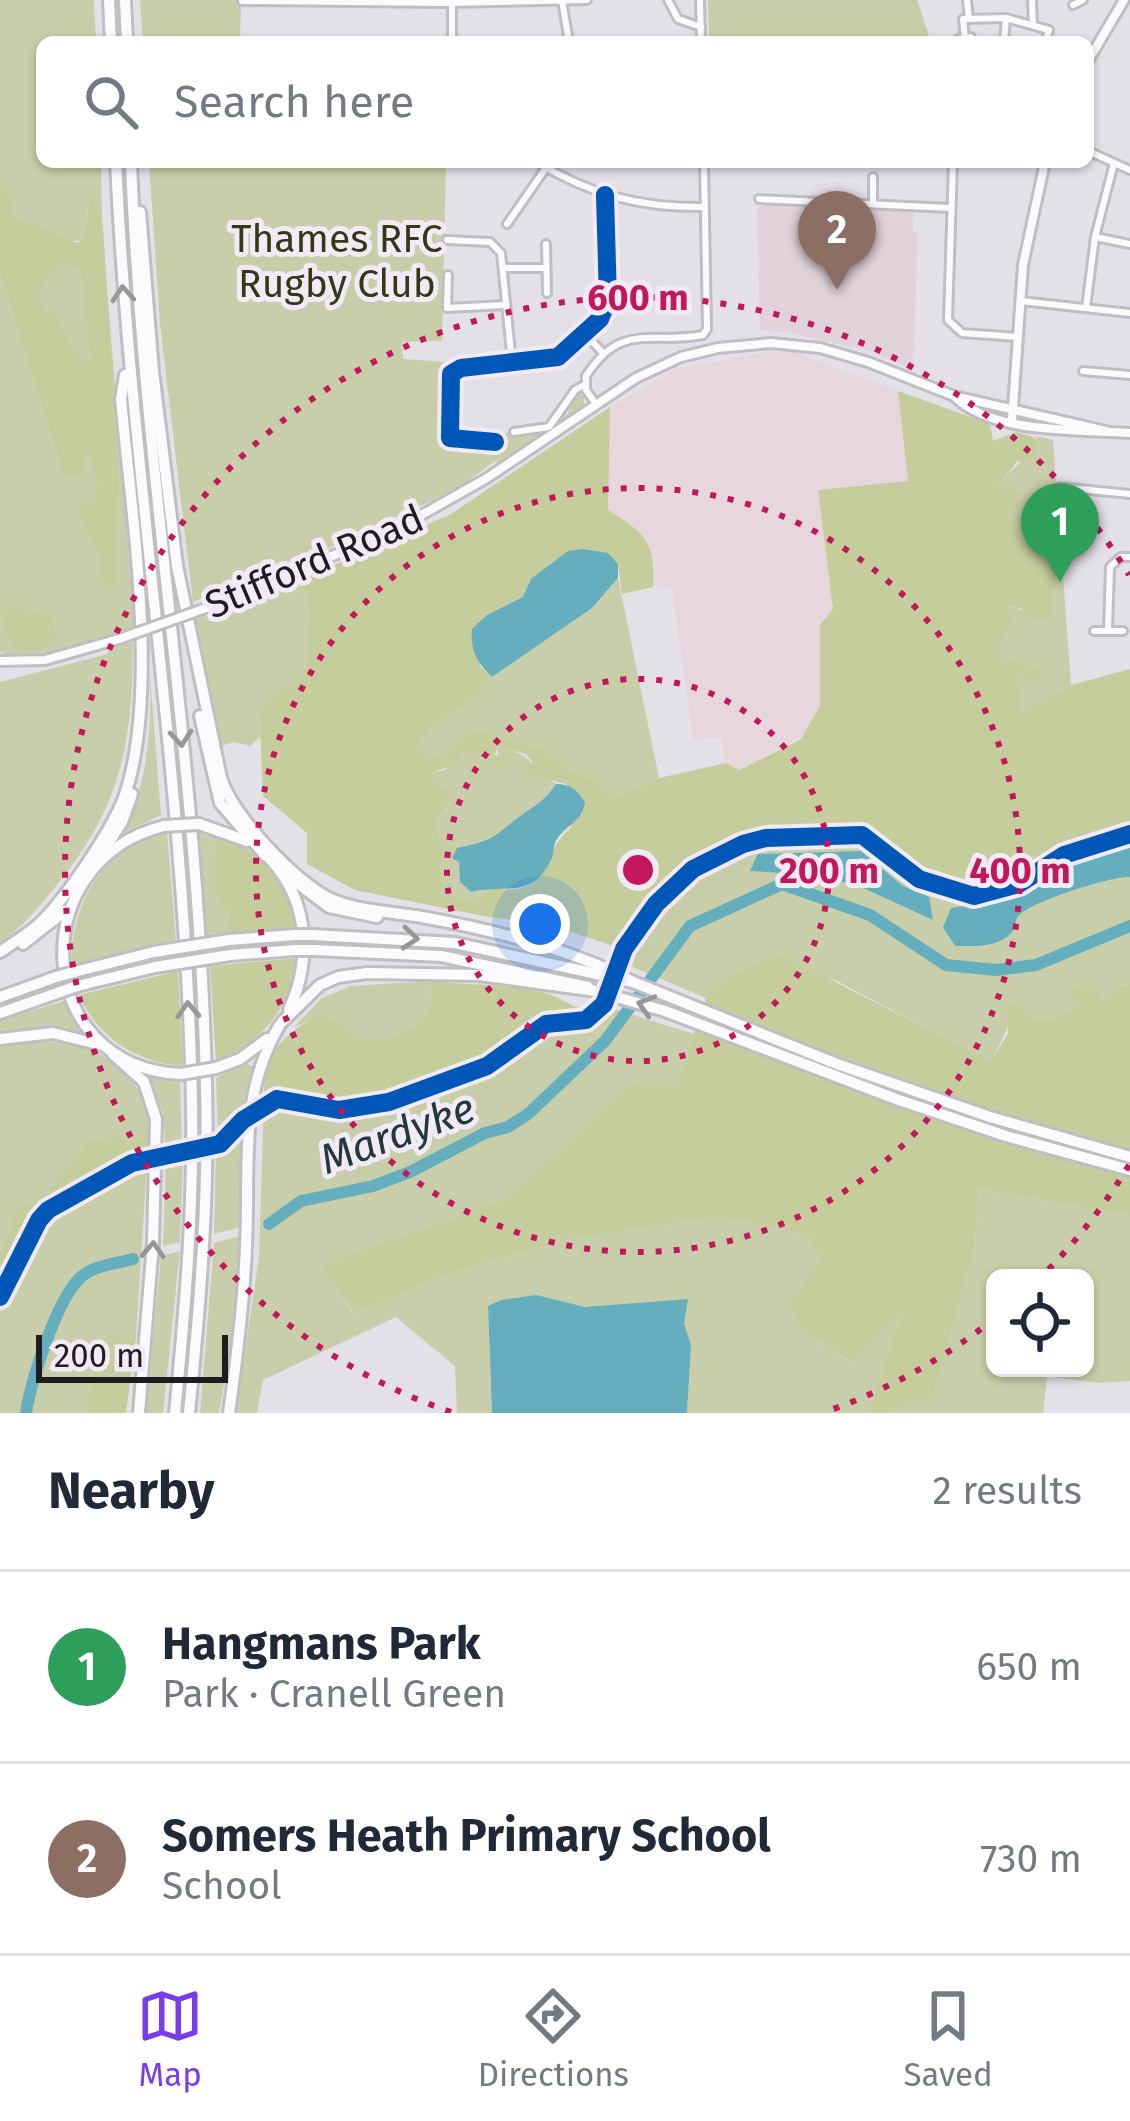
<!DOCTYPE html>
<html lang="en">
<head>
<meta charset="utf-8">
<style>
	body { margin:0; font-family:"Fira Sans",sans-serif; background:#f2f2f3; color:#1f2937 }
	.controls { position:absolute; right:36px; bottom:36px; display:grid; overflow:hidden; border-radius:18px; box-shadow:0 3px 9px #0004 }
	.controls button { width:108px; height:108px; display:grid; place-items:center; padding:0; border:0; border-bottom:3px solid #e0e1e3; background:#fff; color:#1f2937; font:60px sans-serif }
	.scale { position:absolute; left:36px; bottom:30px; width:192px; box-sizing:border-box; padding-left:12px; border:6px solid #1f1c21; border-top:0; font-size:33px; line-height:42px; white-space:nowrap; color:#1f1c21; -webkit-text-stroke:9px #f3eaf8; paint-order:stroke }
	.you { position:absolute; left:540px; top:924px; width:42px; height:42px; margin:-30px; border:9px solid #fff; border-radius:50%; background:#1a73e8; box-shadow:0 0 0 18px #1a73e833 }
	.badge { display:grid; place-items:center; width:78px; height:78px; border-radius:50%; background:#7c3aed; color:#fff; font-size:39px; font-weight:700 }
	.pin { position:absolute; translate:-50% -99px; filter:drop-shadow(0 3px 6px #0008) }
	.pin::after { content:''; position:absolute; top:63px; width:42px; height:36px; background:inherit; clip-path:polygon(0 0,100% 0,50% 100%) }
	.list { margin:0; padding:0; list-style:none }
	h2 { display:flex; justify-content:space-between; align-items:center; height:156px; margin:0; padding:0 48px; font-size:51px }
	h2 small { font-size:39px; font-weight:400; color:#747a83 }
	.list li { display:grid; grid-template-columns:78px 1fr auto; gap:36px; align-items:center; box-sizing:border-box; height:192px; padding:0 48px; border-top:3px solid #e0e1e3 }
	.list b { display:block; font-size:45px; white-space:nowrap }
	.list p { margin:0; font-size:39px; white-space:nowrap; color:#747a83 }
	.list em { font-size:39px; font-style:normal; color:#747a83 }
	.icon { flex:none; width:66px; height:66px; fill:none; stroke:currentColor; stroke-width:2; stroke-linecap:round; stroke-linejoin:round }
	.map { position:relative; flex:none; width:1130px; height:1413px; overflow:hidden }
	.search { position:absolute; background:#fff; box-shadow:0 3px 9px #0004; left:36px; right:36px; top:36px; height:132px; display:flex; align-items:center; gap:30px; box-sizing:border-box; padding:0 42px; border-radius:18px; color:#747a83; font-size:45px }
	.sheet { height:540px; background:#fff }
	nav { display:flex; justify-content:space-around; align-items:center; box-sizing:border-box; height:168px; border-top:3px solid #e0e1e3; background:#fff; font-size:33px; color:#747a83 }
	nav a { display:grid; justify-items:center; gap:6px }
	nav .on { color:#7c3aed }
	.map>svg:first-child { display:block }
</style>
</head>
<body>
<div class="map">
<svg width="1130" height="1413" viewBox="0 0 1130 1413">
	<rect width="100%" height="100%" fill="#e4e0e8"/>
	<polygon fill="#e7d7dc" points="772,351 794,352 898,391 908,482 818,491 833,609 820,625 820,707 800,739 738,770 726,763 721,737 693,740 672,588 653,587 655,559 608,510 610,407 676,369"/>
	<polygon fill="#e2d3db" points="767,204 914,210 913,231 918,234 913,370 873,352 786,332 760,331 757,208"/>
	<g fill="#c8cea9" fill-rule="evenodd">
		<path d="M 0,0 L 94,0 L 96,42 L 42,42 L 42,162 L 101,162 L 102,225 L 134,620 L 133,628 C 97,640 41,671 0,652 L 0,237 L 89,250 L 88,208 L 82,240 L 70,242 L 14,216 L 9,193 L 0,186 Z"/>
		<polygon points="140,0 241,0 240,42 143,42"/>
		<polygon points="708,0 917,0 931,42 709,42"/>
		<polygon points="149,162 446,162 442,341 402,342 403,359 445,362 444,449 484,450 495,444 498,434 548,430 561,414 567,415 577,393 584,396 584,408 497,463 495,461 443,499 442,496 305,559 193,602 160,324"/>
		<polygon points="1035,436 1053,440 1071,685 1020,716 1017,676 1003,667 998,646 1013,623 1003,603 1050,621 1057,569 1024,539 1005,512 1021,507 1000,489 999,482 1039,445"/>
		<path d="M 618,578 L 659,778 L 616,797 L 603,784 L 570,770 L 542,748 L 472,728 L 443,754 L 426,760 L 417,750 C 431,715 476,710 492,677 L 592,608 Z"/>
		<polygon points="298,581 309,599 307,669 259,708 260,737 250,746 234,742 221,746 192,621"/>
		<path d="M 133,642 C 133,746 120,810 52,891 C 36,911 21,928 0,943 L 0,682 L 108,654 L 109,648 Z"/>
		<path d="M 150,675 L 161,815 L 125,832 C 147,781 152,730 150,675 Z"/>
		<path d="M 497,746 C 533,753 529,767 556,784 C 545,801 534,806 519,817 C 491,838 493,840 457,849 L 471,892 L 490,887 C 482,904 464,900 450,894 L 442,877 L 434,826 L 449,805 L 429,778 L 432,772 L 445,770 L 459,754 L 469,751 L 498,767 Z"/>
		<polygon points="199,831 216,834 214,896 228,912 230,934 206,937"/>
		<path d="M 167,832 L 176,941 L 71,966 C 71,903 102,848 167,832 Z"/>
		<polygon points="1130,835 1130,984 1117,985 1103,1002 1069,989 1081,1007 1057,1017 1035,1020 1019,1003 991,1063 835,980 752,965 709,989 706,998 611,958 613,944 723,845 863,846 915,881 969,898 1071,850"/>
		<polygon points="432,981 431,1006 417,1026 388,1038 364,1039 322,1015 294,1027 322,998 350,986"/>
		<polygon points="64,1001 83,1032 43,1027 0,1033 0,1020"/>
		<path d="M 614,1009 L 694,1034 L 678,1082 L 634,1082 L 507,1198 L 322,1265 L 353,1313 L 454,1272 L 572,1239 L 719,1217 L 808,1235 L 821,1261 L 805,1334 L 850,1361 L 901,1312 L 869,1413 L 687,1413 L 691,1345 L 684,1323 L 687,1300 C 655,1302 623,1307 591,1307 C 550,1307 535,1284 488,1307 L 492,1413 L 457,1413 L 455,1366 L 396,1317 L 263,1380 L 257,1413 L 236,1413 L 259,1257 L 264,1096 L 375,1100 L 481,1060 L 534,1023 L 555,1017 L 584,1014 L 586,1010 Z"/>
		<polygon points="44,1041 87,1045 121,1068 140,1092 153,1137 146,1178 136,1338 103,1338 84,1413 0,1413 0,1046"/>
		<polygon points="246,1063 254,1068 248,1114 234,1127 218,1133 216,1078"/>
		<polygon points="147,1074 180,1080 182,1152 166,1154 163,1112"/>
		<polygon points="244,1125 242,1227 214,1234 216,1151 228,1144"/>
		<polygon points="183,1156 180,1242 163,1246 166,1158"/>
		<path d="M 979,1189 L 1130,1216 L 1130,1381 L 1099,1383 L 1047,1376 L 1043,1413 L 889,1413 L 933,1395 L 974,1250 ZM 995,1278 L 1085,1278 L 1085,1368 L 995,1368 Z"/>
		<polygon points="240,1236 235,1322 219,1413 200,1413 214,1243"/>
		<polygon points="180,1251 163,1413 146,1413 161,1256"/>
	</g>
	<g fill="#c5cd9d" fill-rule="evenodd">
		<path d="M 0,186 L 9,193 L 14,216 L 77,243 L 82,240 L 90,200 L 95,195 L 103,226 L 119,489 C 114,522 119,552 115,584 L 110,588 L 101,578 L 101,560 L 79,512 L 83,505 L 94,502 L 95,489 L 101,483 L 95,481 L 92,455 L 86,453 L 86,473 L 77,477 L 64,475 L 0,271 ZM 65,263 L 79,268 C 88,297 84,328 92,361 L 84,364 L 67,341 L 58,315 L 47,311 L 37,296 L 53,269 Z"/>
		<path d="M 898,391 L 990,424 L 993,441 L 1016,432 L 1034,437 L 1039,445 L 1030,459 L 1017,462 L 999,483 L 1000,489 L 1016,489 L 1021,507 L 1006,513 L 1024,539 L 1057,569 L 1050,622 L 1028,617 L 1022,609 L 1004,604 L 1013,623 L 998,646 L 1003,665 L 1014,660 L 1041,671 L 1035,685 L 1017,677 L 1021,715 L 1071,685 L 1130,669 L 1130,830 L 1071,850 L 969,898 L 908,880 L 860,841 L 721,844 L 661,895 L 616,947 L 550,925 L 483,916 L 355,890 L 307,864 L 307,833 L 263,796 L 259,708 L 307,669 L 309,599 L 298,581 L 451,514 L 610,407 L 608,510 C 645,533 656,542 653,587 L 622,594 L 618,564 L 523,597 L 487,615 L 480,666 L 492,677 C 476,710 431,715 417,750 L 427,759 L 443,754 L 472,728 L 542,748 L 570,770 L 603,784 L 616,797 L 659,778 L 726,763 L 739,770 L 800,740 L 820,706 L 820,625 L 833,609 L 818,490 L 908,481 ZM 497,746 L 526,754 L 533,763 L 522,767 L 527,774 L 566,784 L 571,828 C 538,854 549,901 490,887 C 482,903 464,900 450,894 C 442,879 436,866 444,850 L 434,826 L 449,804 L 449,791 L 429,778 L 433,772 L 456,764 L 459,754 L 469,751 L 498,767 L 509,764 L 505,758 L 495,755 Z"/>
		<path d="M 11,606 L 49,616 L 57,635 C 28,669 6,649 1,612 Z"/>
		<path d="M 216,834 C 260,849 291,881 296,929 L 230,934 L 228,912 L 214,896 Z"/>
		<polygon points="781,954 991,1062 1008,1033 1007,1003 1019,1003 1035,1020 1057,1017 1080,1007 1068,988 1090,985 1103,1001 1117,985 1130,984 1130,1216 979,1189 974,1250 933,1396 889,1413 869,1413 900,1315 851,1361 805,1334 789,1305 821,1261 808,1235 719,1217 572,1239 454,1272 354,1313 321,1265 507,1198 634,1082 678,1082 709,989 752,965"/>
		<path d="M 298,958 C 292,1007 260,1044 216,1061 L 210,966 Z"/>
		<path d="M 178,971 L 183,1066 C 137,1063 98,1038 79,995 Z"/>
		<path d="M 432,981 C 467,985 506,984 541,992 C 559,995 568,1006 586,1010 L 584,1014 L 555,1017 L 534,1023 L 481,1060 L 375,1100 L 264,1096 C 263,1053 285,1031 322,1014 L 364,1039 L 388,1038 L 417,1026 L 431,1006 Z"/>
		<path d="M 120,1135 L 127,1143 L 153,1137 L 151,1151 L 136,1147 L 123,1153 L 120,1162 C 61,1198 26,1222 0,1289 L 0,1263 L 15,1212 L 47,1194 L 89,1142 Z"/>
		<polygon points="103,1337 136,1338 126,1413 84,1413"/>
	</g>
	<g fill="#65aebd">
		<path d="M 582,549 L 608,553 L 618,564 L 618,578 L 592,608 L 492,677 C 477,663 470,650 472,629 L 487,615 L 523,597 L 531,579 L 568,551 Z"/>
		<path d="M 556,784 C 571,784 577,790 585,802 C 582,822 567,824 557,839 C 553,844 554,852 552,858 C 532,901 505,883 471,892 L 460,882 L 459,862 L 452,858 L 457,848 C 494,840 491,838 519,817 C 534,806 545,801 556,784 Z"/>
		<path d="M 1130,844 L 1130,877 C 1111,876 1033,901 1019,915 C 1013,922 1018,926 1011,933 C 998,948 973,946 955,946 L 943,927 L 951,908 L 1008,899 L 1079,859 Z"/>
		<polygon points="861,851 903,886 929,897 933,920 859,886 817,875 750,871 758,854"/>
		<polygon points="536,1295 585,1307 688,1299 684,1323 691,1345 687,1413 492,1413 488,1306 501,1300"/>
	</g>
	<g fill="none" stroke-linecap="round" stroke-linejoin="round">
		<polyline stroke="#65aebd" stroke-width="3" points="933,879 962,890 1009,882 1027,875 1072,845 1120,830"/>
		<g stroke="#65aebd" stroke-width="12">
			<polyline points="269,1224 301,1201 373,1186 410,1172 485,1133 508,1127 528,1114 605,1041 690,926 782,884 870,915 946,965 996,970 1036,965 1130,926"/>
			<path d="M 26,1413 C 31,1381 56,1302 79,1279 C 92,1265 115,1264 133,1259"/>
		</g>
		<g stroke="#c0bdc3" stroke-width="12">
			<g id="street">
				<polyline points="562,0 569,42"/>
				<polyline points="668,0 678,19 701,27"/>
				<polyline points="700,0 701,42"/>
				<polyline points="967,0 969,19"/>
				<polyline points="1032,0 1033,25"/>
				<polyline points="242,1 447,3 587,0"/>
				<polyline points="1073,5 1083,0"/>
				<polyline points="965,38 963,19 1006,18"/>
				<polyline points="958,39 971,37"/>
				<polyline points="452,42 452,4"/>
				<polyline points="1004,42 1006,18 1049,30 1045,42"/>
				<polyline points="1088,151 1130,170"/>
				<path d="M 537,162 C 590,195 642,208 704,207"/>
				<polyline points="953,162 948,320 962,333 1018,337"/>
				<polyline points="759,199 951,208"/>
				<polyline points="873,203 873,177"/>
				<polyline points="507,224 550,162"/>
				<polyline points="1095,237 1130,244"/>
				<polyline points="447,240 490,242 501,253 512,363"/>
				<polyline points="546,244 547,293"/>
				<polyline points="503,268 546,268"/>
				<polyline points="448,275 447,308 505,305"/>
				<polyline points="1021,301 1130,313"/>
				<polyline points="1086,308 1095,237 1114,163"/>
				<polyline points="585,334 603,353"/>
				<polyline points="1083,371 1130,375"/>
				<path d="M 596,404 L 586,390 L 586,376 C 621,321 651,345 703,335 L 707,329 L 704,162"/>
				<polyline points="514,432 549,427 575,390 584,385"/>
				<polyline points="495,442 450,438 451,374 461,368 558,357 600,319 608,300 605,195"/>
				<polyline points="1060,487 1130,494"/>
				<polyline points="1094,631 1108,631 1110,567 1121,557 1130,557"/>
				<polyline points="1108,631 1123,631"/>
			</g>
		</g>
		<g stroke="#c0bdc3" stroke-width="14">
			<g id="secondary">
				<polyline points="1088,61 1124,0"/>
				<path d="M 954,396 C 992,435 1081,429 1130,433"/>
				<polyline points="1012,421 1023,265 1045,162"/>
				<polyline points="206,608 395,530 487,478 636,378 681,357 718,348 771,343 820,348 868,362 954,396 1106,431"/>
				<polyline points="0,661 45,660 119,639"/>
			</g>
		</g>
		<g stroke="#c0bdc3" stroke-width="16">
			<g id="highway">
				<polyline points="109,0 111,42"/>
				<polyline points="125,0 127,42"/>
				<path d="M 116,162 C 131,477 186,789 192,1104 C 194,1208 185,1310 175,1413"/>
				<path d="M 131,162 C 143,471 200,777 206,1086 C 209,1196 200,1304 189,1413"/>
				<path d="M 140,212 L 153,371 L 177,566 L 221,778 C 232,815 296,883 331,899 C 359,911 392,912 422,917 C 488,929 573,949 633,982"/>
				<polyline points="200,716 220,803 265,855"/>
				<polyline points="199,824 247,841"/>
				<path d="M 164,826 C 23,861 31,1067 181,1074"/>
				<path d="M 262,851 C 308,893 314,955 289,1010"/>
				<polyline points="91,870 122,822 132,794"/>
				<polyline points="288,876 329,907 377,917"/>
				<polyline points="313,935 455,943 633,982 837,1064 990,1117 1130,1157"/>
				<polyline points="229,940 295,935"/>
				<polyline points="23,944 65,911"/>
				<polyline points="314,950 441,956 588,987"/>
				<path d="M 0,952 C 13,943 26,935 38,925 C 65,900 113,829 125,795 C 160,689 131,511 121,399 L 125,375"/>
				<polyline points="230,955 295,950"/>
				<polyline points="74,972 154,952"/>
				<polyline points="77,986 155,967"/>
				<polyline points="0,997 56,977"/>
				<polyline points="0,1013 60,992"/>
				<polyline points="282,1022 320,985 338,977 367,973 479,975 596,991 665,1011 896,1099 1006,1136 1130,1170"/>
				<polyline points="0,1039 53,1033 101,1045"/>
				<polyline points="113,1054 144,1082 156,1119 153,1243 139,1413"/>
				<polyline points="216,1068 240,1059 267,1039"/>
				<path d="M 229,1413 C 237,1357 244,1301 246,1245 C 250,1166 238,1097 279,1026"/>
			</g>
		</g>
		<use href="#street" stroke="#fbfafc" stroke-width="6"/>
		<use href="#secondary" stroke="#fbfafc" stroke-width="8"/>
		<use href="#highway" stroke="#fbfafc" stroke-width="10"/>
		<g stroke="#c0bdc3" stroke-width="14" stroke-linecap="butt">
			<polyline id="secondary-bridge" points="119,639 206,608"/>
		</g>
		<g stroke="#c0bdc3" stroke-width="16" stroke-linecap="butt">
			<g id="highway-bridge">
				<polyline points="164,826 199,824"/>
				<polyline points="295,935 313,935"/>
				<polyline points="295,950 314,950"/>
				<polyline points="154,952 229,940"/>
				<polyline points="155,967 230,955"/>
				<polyline points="56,977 74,972"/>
				<polyline points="60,992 77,986"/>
				<polyline points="181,1074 216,1068"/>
			</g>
		</g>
		<use href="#secondary-bridge" stroke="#fbfafc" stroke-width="8"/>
		<use href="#highway-bridge" stroke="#fbfafc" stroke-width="10"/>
		<g stroke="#f3eaf8" stroke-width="26">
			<g id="cycleway">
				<polyline points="495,442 450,438 451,374 461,368 558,357 600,319 608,300 605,195"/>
				<polyline points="0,1297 39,1220 48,1210 132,1163 220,1144 243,1120 277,1099 339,1110 389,1102 487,1066 546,1024 586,1020 604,1004 624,949 656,904 693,869 743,844 766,838 862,835 919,879 974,896 1019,884 1064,855 1130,834"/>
			</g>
		</g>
		<use href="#cycleway" stroke="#0057b8" stroke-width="18"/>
	</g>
	<defs><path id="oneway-chevron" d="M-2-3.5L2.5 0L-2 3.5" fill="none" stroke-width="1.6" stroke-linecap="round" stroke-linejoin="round" transform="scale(3)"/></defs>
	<g stroke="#989699">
		<use href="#oneway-chevron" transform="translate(123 294) rotate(-94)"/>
		<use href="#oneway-chevron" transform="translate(181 738) rotate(85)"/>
		<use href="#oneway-chevron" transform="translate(410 938) rotate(5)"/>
		<use href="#oneway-chevron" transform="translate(646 1005) rotate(-163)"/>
		<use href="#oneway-chevron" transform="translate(188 1010) rotate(-93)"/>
		<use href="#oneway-chevron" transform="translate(153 1250) rotate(-87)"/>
	</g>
	<g fill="none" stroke="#c2185b" stroke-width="6" stroke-dasharray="6 12">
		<circle cx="638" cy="870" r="191"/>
		<circle cx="638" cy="870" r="382"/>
		<path d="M1129 1165A573 573 0 0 1 1043 1275M995 1318A573 573 0 0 1 825 1412M451 1412A573 573 0 1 1 1129 575"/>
	</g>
	<g text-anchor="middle" stroke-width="10" stroke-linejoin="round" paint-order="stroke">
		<g font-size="39" fill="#333912" stroke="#f3eaf8">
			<text x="337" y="252">Thames RFC<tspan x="337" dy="45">Rugby Club</tspan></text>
		</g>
		<g font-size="39" fill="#1f1c21" stroke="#f3eaf8">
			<text transform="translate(314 561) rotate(-23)" y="14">Stifford Road</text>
		</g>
		<g font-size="42" font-style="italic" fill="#21383d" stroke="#f3eaf8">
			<text transform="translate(397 1133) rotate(-20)" y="15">Mardyke</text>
		</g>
	</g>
	<circle cx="638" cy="870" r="18" fill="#c2185b" stroke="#f3eaf8" stroke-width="6"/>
	<g font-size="36" text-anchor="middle" font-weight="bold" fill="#c2185b" stroke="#f3eaf8" stroke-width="10" stroke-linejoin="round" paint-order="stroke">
		<text x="638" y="310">600 m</text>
		<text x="829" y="883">200 m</text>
		<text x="1020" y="883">400 m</text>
	</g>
</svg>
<div class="controls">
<button><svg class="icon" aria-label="locate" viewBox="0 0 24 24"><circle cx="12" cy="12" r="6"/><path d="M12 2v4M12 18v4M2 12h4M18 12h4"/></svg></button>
</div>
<div class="scale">200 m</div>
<div class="you"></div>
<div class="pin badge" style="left:1060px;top:582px;background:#2e9e5b">1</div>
<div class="pin badge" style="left:837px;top:290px;background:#8d6e63">2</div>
<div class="search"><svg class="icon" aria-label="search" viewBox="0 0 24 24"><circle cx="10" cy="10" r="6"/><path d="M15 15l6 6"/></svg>Search here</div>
</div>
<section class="sheet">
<h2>Nearby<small>2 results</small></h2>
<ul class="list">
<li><span class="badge" style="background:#2e9e5b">1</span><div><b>Hangmans Park</b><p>Park · Cranell Green</p></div><em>650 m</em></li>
<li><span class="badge" style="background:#8d6e63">2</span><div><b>Somers Heath Primary School</b><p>School</p></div><em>730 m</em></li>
</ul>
</section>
<nav>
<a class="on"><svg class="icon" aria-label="map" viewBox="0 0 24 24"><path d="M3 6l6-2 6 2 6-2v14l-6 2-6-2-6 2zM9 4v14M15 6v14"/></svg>Map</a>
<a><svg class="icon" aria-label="directions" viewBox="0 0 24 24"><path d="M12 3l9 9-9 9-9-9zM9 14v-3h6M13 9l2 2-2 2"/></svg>Directions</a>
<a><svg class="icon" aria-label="saved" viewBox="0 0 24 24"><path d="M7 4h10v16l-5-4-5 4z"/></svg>Saved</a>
</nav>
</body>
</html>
